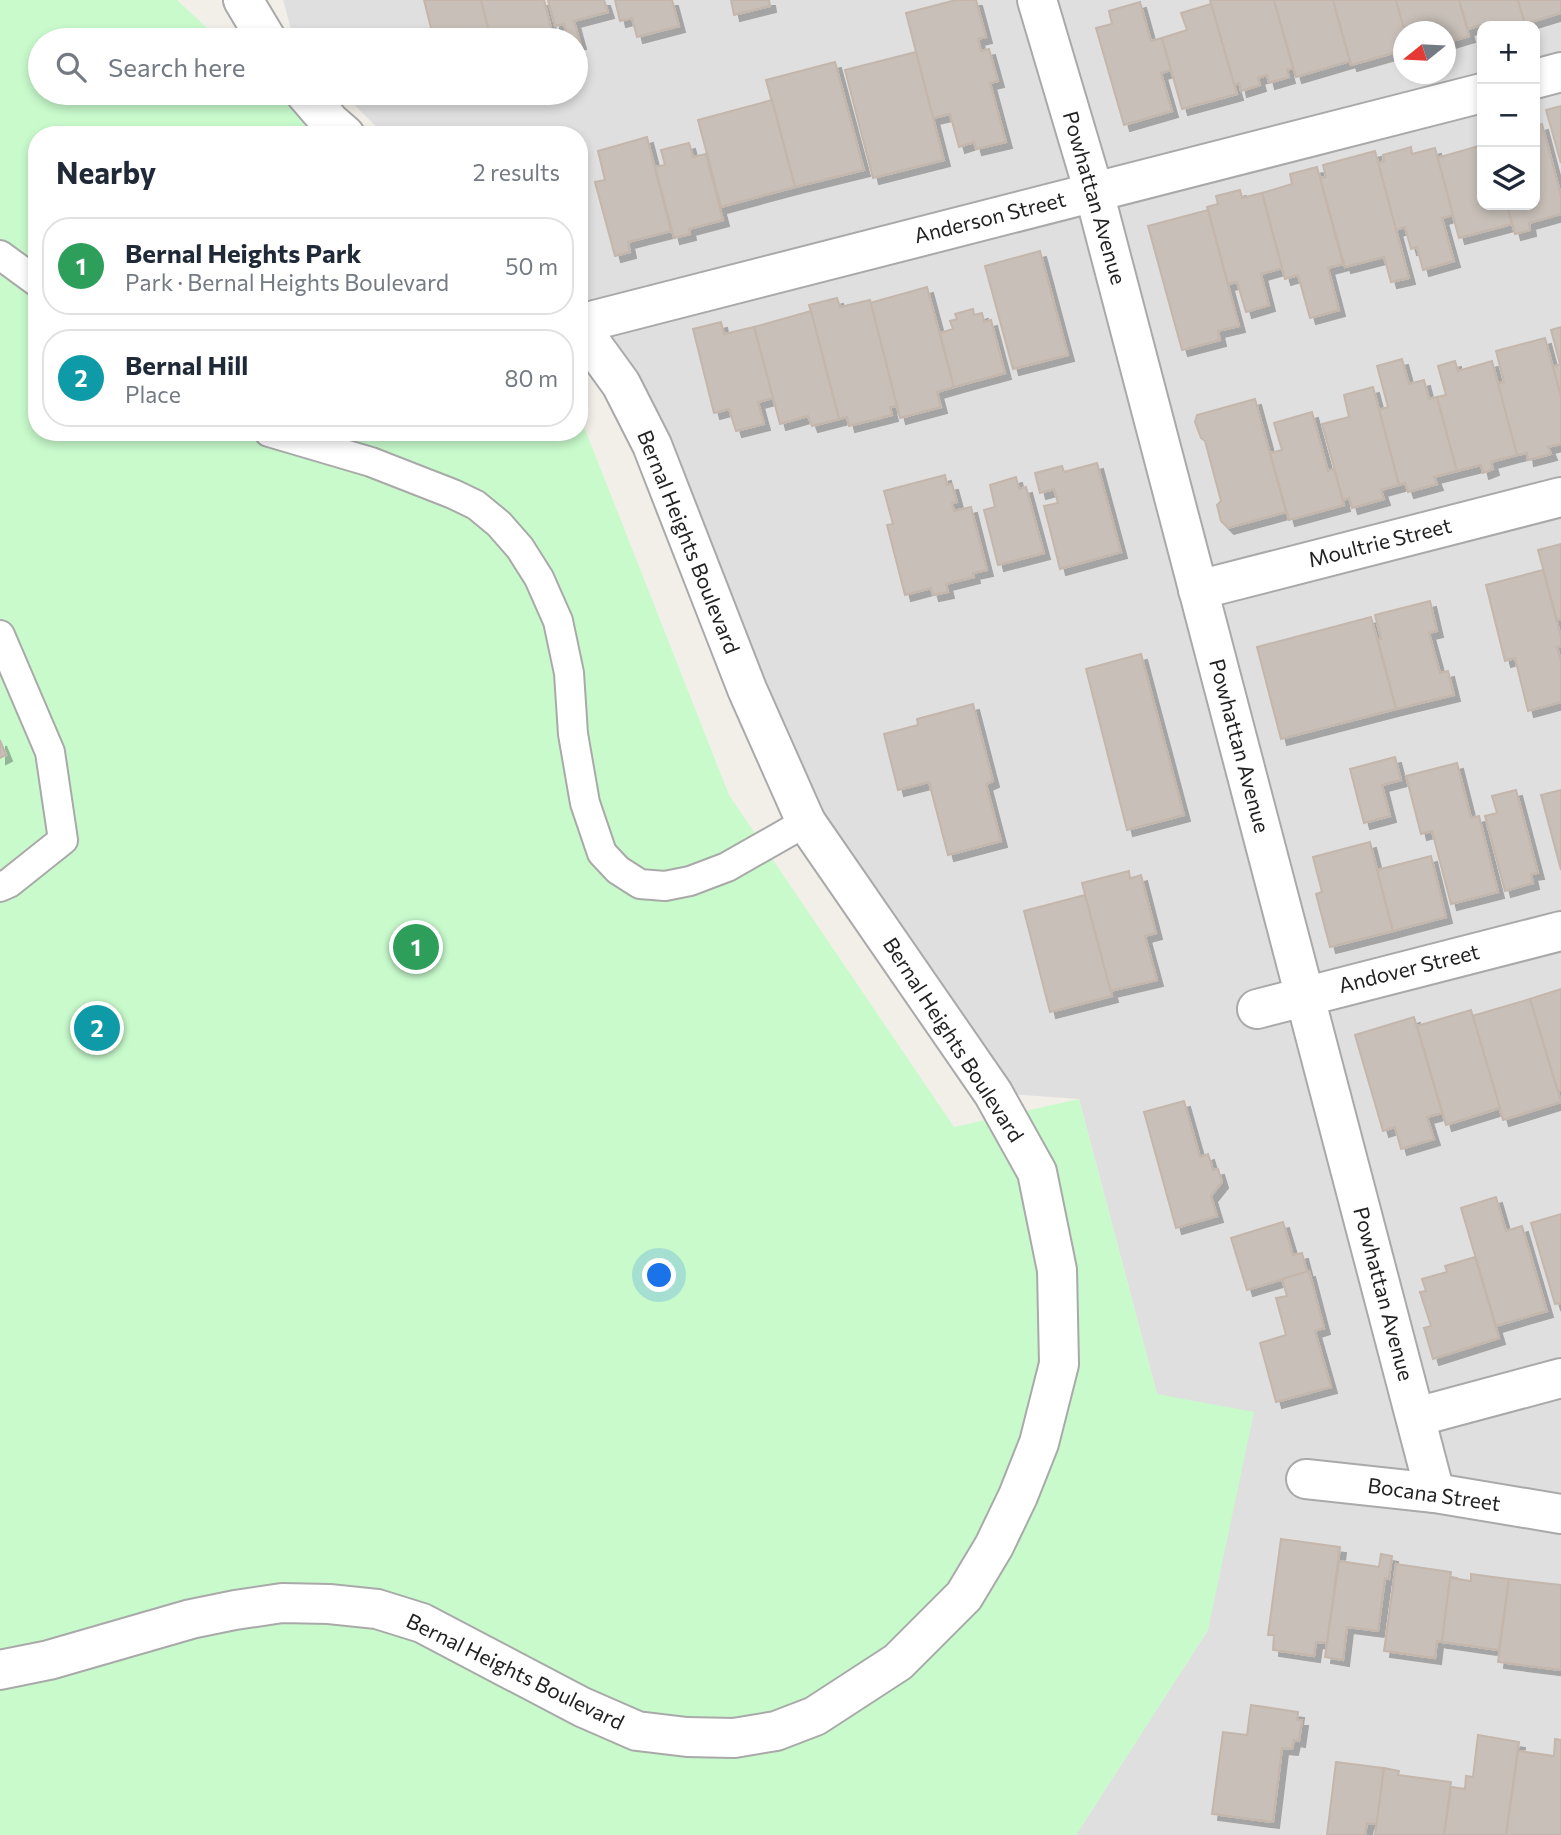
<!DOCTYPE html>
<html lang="en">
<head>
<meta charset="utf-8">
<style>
	body { margin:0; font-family:Commissioner,sans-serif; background:#f6f6f7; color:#1f2937 }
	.controls { position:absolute; right:21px; top:21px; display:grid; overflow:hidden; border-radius:14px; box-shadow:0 4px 10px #0003 }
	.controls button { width:63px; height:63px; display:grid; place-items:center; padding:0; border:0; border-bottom:2px solid #e0e1e3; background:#fff; color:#1f2937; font:35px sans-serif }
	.compass { position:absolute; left:1393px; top:21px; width:63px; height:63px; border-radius:50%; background:#fff; box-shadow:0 4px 10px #0003; rotate:252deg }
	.you { position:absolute; left:660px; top:1276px; width:24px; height:24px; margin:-18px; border:5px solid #fff; border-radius:50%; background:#1a73e8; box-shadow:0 0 0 10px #1a73e833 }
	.badge { display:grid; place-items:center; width:46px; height:46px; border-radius:50%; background:#d40000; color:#fff; font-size:23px; font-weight:700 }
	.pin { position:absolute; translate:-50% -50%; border:4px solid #fff; box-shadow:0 2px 7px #0006 }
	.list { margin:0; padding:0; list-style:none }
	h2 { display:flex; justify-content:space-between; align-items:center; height:91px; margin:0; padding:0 28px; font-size:30px }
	h2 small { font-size:23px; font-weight:400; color:#747a83 }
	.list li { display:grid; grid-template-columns:46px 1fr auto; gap:21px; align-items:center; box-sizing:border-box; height:98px; margin:0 14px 14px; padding:0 14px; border:2px solid #e0e1e3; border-radius:28px }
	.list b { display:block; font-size:26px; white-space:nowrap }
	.list p { margin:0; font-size:23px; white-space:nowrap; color:#747a83 }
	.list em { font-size:23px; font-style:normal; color:#747a83 }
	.icon { flex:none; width:38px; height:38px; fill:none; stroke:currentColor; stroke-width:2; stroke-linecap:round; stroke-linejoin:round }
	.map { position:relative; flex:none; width:1561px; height:1835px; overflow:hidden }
	.search { position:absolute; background:#fff; box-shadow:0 4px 10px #0003; left:28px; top:28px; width:560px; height:77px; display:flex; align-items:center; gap:18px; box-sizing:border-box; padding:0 24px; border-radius:38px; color:#747a83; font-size:26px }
	.panel { position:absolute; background:#fff; box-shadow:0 4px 10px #0003; left:28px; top:126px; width:560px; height:315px; border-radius:28px }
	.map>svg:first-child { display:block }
</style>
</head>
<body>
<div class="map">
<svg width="1561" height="1835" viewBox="0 0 1561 1835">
	<defs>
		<filter id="shadow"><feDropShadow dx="6" dy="6" stdDeviation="0" flood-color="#0004"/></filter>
	</defs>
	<rect width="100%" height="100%" fill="#f2efe9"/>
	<path fill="#e0dfdf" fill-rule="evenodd" d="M 283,0 L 1561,0 L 1561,1835 L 1076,1835 L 1208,1630 L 1157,1394 L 1079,1099 L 993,1093 L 851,887 L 579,326 L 579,135 L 385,135 L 342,93 L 576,93 L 576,40 L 294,40 ZM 1482,26 L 1535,26 L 1535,205 L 1482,205 ZM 1404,32 L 1446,32 L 1446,74 L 1404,74 Z"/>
	<polygon fill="#c8facc" points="0,0 177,0 220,40 40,40 40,93 277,93 323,135 37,135 37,432 579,432 579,414 729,795 954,1127 1079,1099 1157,1394 1254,1412 1208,1630 1076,1835 0,1835"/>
	<g fill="#c7bfb8" stroke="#c4b6ab" stroke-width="2" filter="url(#shadow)">
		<polygon points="424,0 481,0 491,40 434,40"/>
		<polygon points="481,0 544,0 554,40 491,40"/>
		<polygon points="548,0 604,0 608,12 574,21 580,43 576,44 576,40 568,40 564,24 555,26"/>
		<polygon points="615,0 672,0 679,26 637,37 632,18 620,21"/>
		<polygon points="731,0 769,0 770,6 734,15"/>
		<polygon points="956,0 976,0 986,37 978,39 981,51 989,49 998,81 990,83 1006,142 976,149 974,142 959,147 950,114 933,118 906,13"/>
		<polygon points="1210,0 1274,0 1293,68 1287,70 1289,77 1269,83 1267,75 1258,78 1260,85 1241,91 1239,83 1234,85"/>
		<polygon points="1274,0 1333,0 1350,61 1296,77"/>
		<polygon points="1333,0 1396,0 1405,32 1404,50 1351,65"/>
		<polygon points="1396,0 1459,0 1469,36 1446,43 1446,32 1405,32"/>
		<polygon points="1459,0 1518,0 1525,24 1516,26 1489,26 1488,23 1468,29"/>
		<polygon points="1518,0 1561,0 1561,13 1525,24"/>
		<polygon points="1140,2 1151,41 1162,38 1171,70 1161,73 1172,111 1124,125 1096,28 1112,24 1109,11"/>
		<polygon points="1211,4 1237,94 1182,109 1162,38 1187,30 1181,13"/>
		<polygon points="916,52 944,160 873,178 845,70"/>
		<polygon points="835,62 864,170 795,187 766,80"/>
		<polygon points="772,100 795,187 721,207 698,120"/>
		<polygon points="1561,106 1561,163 1546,110"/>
		<polygon points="1542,124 1561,196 1561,214 1529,223 1530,230 1515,234 1507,205 1535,205 1535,126"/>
		<polygon points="647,137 671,231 628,242 630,252 615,256 595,182 605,180 598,151"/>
		<polygon points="689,143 693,157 706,154 723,220 689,229 690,234 674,238 655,167 665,165 661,150"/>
		<polygon points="1482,145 1482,205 1507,205 1512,224 1459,238 1437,158"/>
		<polygon points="1411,147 1412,154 1435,148 1453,215 1442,218 1454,261 1423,270 1417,247 1411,249 1405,227 1396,230 1378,163 1384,161 1383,155"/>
		<polygon points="1375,151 1409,278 1391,282 1384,257 1345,267 1320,178 1326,177 1323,165"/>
		<polygon points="1317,167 1343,264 1328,268 1339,310 1310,318 1298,275 1285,279 1262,193 1292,184 1290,174"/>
		<polygon points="1240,190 1242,198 1262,193 1282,268 1261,274 1269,305 1246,312 1237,282 1228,284 1207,207 1218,204 1216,196"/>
		<polygon points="1208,210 1239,326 1218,331 1220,340 1182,350 1148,226"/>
		<polygon points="1040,251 1068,355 1013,369 985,266"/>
		<polygon points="927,287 954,387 937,392 941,407 900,418 870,303"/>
		<polygon points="837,298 840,307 870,300 897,406 890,407 892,415 849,426 847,417 839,419 809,305"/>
		<polygon points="973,309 974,315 982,313 984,322 991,320 1005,373 954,387 940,333 953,329 950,321 957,319 955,314"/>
		<polygon points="811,311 839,419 812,426 808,416 780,424 754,327"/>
		<polygon points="721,322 724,334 754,327 773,398 758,402 764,424 736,431 729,409 714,413 693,329"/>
		<polygon points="1561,327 1561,397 1553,367 1560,364 1551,330"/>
		<polygon points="1545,338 1561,397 1561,444 1548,447 1551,454 1528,460 1527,453 1517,455 1497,384 1504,382 1496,351"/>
		<polygon points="1402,359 1409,384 1424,380 1429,399 1437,397 1457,471 1434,477 1437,484 1408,492 1405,483 1399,485 1379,410 1388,407 1377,366"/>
		<polygon points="1455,361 1458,371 1492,361 1517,455 1491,462 1493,469 1483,473 1481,465 1457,471 1437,397 1446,395 1438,366"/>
		<polygon points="1373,387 1399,485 1381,490 1384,499 1352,508 1349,498 1343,500 1322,424 1349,417 1344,395"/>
		<polygon points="1255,399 1286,512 1228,528 1221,521 1217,505 1221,501 1205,441 1201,438 1195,422 1197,415"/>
		<polygon points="1312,412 1328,471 1334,469 1344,505 1289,520 1270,453 1282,450 1274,423"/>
		<polygon points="1097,463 1121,552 1060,569 1044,506 1058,503 1054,489 1040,493 1035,473 1062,466 1064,472"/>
		<polygon points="945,475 947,485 952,484 957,502 952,503 954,511 971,507 987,570 973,573 974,577 946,584 948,592 933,595 931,588 905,595 887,525 893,524 884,491"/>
		<polygon points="1016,477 1019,489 1026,487 1044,553 998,565 984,510 995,507 990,485"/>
		<polygon points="1561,544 1561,619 1557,620 1538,550"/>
		<polygon points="1543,570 1561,637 1561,646 1557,647 1561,661 1561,702 1528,711 1515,658 1505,661 1486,585"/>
		<polygon points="1430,601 1437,631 1429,633 1440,673 1448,671 1454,695 1396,709 1378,640 1381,639 1375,615"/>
		<polygon points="1371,617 1396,709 1281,739 1257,647"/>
		<polygon points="1141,654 1184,815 1127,830 1086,669"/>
		<polygon points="973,704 993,781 986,784 1001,841 948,855 929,782 898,790 884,734 918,725 917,719"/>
		<polygon points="0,740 6,755 0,758"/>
		<polygon points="1395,757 1401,780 1382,785 1390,816 1364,823 1350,769"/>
		<polygon points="1457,763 1471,818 1479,816 1498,892 1451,904 1432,831 1421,834 1406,776"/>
		<polygon points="1516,790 1538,873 1531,874 1533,883 1505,891 1485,816 1497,813 1492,796"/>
		<polygon points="1561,790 1561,870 1541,795"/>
		<polygon points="1370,842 1393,931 1330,947 1316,894 1322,892 1313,857"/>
		<polygon points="1431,856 1446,917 1393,931 1377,870"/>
		<polygon points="1129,871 1130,879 1141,875 1156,933 1145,936 1157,980 1110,991 1082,883"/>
		<polygon points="1085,895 1112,996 1050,1012 1024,911"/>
		<polygon points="1561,989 1561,1090 1557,1091 1530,999"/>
		<polygon points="1530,999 1561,1102 1503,1120 1472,1016"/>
		<polygon points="1471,1010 1500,1108 1446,1125 1417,1026"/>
		<polygon points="1414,1017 1442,1113 1427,1117 1434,1139 1401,1149 1395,1127 1383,1131 1355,1035"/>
		<polygon points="1184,1101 1200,1157 1208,1154 1213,1170 1218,1169 1222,1182 1211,1196 1217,1216 1176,1228 1144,1112"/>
		<polygon points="1496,1197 1506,1231 1522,1226 1547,1311 1496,1326 1461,1208"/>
		<polygon points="1561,1214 1561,1303 1555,1304 1531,1223"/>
		<polygon points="1283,1222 1293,1255 1302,1253 1307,1272 1247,1290 1231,1238"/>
		<polygon points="1475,1257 1499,1338 1433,1359 1424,1328 1431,1326 1420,1292 1426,1291 1422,1279 1447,1272 1445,1266"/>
		<polygon points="1309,1271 1324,1328 1315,1331 1331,1387 1276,1402 1260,1343 1286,1335 1276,1298 1287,1296 1282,1279"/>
		<polygon points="1281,1539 1340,1547 1327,1643 1316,1642 1314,1656 1273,1650 1274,1635 1268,1635"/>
		<polygon points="1381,1554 1392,1556 1389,1579 1385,1578 1378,1631 1347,1627 1343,1660 1325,1657 1339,1561 1379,1567"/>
		<polygon points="1396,1564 1451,1572 1442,1642 1437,1641 1435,1658 1384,1651"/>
		<polygon points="1471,1574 1509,1579 1499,1650 1442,1642 1450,1578 1471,1581"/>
		<polygon points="1509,1579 1561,1585 1561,1670 1498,1662"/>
		<polygon points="1251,1705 1298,1712 1297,1720 1302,1720 1299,1741 1294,1740 1292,1749 1282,1748 1273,1822 1212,1814 1223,1732 1247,1735"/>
		<polygon points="1478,1735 1519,1742 1506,1835 1444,1835 1451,1787 1465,1789 1466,1776 1473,1777"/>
		<polygon points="1555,1739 1561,1740 1561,1835 1506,1835 1518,1751 1554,1756"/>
		<polygon points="1336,1762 1384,1768 1377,1824 1367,1823 1365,1835 1327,1835"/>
		<polygon points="1384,1768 1399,1771 1398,1775 1451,1782 1444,1835 1375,1835"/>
	</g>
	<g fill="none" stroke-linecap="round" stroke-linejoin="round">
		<g stroke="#a9a9a9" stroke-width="32">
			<g id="service">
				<polyline points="0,255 37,282"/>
				<polyline points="269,432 371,462 453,494 476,505 499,524 520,548 539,578 558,621 569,673 573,734 585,803 602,853 618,870 640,884 665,886 690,881 727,867 806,822"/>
				<polyline points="0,635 50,752 63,840 9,883 0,887"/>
			</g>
		</g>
		<g stroke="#a9a9a9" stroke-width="42">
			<polyline id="pedestrian" points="0,1670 49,1660 191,1619 235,1610 282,1603 329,1604 377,1609 422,1623 582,1707 637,1731 687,1737 734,1738 776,1731 815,1716 898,1662 964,1596 994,1546 1018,1496 1039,1443 1059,1364 1057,1270 1037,1172 993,1093 806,822"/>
		</g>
		<g stroke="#a9a9a9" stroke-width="42">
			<g id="minor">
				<polyline points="243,0 267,40"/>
				<polyline points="1037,0 1094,192 1435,1493"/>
				<polyline points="1535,79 1561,72"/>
				<polyline points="305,93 330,122 345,135"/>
				<polyline points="579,324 1482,93"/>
				<polyline points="579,326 621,384 652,445 747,689 806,822"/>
				<polyline points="1198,590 1561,497"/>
				<polyline points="1257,1009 1561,931"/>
				<polyline points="1416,1417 1561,1378"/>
				<polyline points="1306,1479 1435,1493 1561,1514"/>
			</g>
		</g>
		<use href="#service" stroke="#fff" stroke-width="28"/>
		<use href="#pedestrian" stroke="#fff" stroke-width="38"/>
		<use href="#minor" stroke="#fff" stroke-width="38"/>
	</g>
	<g text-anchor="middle" stroke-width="7" stroke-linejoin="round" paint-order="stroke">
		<g font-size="21" fill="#222" stroke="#fff">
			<text transform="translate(1094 198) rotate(74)" y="7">Powhattan Avenue</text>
			<text transform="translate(990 218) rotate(-14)" y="7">Anderson Street</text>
			<text transform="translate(688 542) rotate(68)" y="7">Bernal Heights Boulevard</text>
			<text transform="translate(1380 543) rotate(-14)" y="7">Moultrie Street</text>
			<text transform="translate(1239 746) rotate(75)" y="7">Powhattan Avenue</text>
			<text transform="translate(1409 969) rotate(-14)" y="7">Andover Street</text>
			<text transform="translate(953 1040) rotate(57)" y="7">Bernal Heights Boulevard</text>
			<text transform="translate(1383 1294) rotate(75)" y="7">Powhattan Avenue</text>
			<text transform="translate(1434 1495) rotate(8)" y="7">Bocana Street</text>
			<text transform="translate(515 1672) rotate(26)" y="7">Bernal Heights Boulevard</text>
		</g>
	</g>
</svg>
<div class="controls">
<button>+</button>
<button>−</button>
<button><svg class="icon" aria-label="layers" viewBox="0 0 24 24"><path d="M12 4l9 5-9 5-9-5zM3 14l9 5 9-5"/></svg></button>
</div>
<svg class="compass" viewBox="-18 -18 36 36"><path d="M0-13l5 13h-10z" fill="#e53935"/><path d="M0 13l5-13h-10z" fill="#747a83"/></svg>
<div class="you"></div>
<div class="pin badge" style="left:416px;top:947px;background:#2e9e5b">1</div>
<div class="pin badge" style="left:97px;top:1028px;background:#0f9aa8">2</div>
<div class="search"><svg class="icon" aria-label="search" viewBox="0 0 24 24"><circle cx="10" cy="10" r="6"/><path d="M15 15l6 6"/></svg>Search here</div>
<section class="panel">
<h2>Nearby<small>2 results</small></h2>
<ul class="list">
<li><span class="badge" style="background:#2e9e5b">1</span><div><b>Bernal Heights Park</b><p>Park · Bernal Heights Boulevard</p></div><em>50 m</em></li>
<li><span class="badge" style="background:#0f9aa8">2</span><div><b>Bernal Hill</b><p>Place</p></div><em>80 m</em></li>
</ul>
</section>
</div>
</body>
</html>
